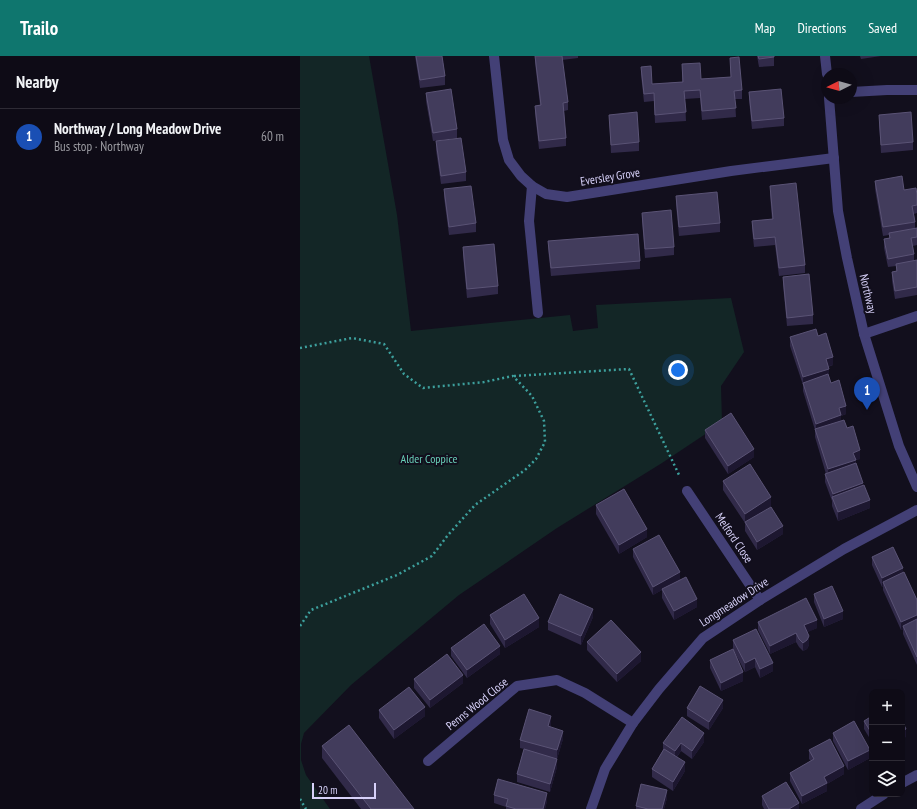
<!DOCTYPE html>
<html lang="en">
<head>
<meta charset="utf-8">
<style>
	body { margin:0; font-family:"PT Sans Narrow",sans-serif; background:#17141f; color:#f1f3f6 }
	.controls { position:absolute; right:12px; bottom:12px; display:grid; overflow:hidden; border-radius:8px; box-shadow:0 4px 16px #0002 }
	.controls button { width:36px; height:36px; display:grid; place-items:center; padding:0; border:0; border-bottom:1px solid #2e2b35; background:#0e0b16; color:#f1f3f6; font:20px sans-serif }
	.compass { position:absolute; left:521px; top:12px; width:36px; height:36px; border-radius:50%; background:#0e0b16; box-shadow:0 4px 16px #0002; rotate:265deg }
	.scale { position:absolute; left:12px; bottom:10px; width:64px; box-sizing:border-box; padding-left:4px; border:2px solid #d7d1f9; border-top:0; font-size:11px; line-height:14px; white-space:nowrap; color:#d7d1f9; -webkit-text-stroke:3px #120f1d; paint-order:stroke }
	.you { position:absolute; left:378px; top:314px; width:14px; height:14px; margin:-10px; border:3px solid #fff; border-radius:50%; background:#1a73e8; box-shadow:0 0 0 6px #1a73e833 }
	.badge { display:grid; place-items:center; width:26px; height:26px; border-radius:50%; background:#0f766e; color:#fff; font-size:13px; font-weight:700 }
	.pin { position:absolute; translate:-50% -33px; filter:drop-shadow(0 1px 2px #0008) }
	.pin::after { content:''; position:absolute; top:21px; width:14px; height:12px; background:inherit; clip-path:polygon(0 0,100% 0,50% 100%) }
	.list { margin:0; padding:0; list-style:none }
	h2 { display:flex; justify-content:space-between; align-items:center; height:52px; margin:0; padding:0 16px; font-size:17px }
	h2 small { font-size:13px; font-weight:400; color:#9b9ba1 }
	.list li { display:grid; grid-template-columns:26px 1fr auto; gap:12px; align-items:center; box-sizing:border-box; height:56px; padding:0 16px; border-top:1px solid #2e2b35 }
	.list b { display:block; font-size:15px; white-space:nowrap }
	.list p { margin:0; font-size:13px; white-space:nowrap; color:#9b9ba1 }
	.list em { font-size:13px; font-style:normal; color:#9b9ba1 }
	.icon { flex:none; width:22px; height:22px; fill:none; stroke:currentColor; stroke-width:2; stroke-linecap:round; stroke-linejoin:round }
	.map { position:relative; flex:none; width:617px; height:753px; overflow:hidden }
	header { display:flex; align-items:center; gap:24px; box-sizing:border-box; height:56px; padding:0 20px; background:#0f766e; color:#fff }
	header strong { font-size:19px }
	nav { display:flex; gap:22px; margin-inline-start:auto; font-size:14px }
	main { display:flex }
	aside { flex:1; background:#0e0b16 }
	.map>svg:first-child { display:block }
</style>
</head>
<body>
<header>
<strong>Trailo</strong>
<nav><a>Map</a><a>Directions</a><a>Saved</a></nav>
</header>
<main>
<aside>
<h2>Nearby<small></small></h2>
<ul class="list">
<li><span class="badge" style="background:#1a4fb4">1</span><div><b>Northway / Long Meadow Drive</b><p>Bus stop · Northway</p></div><em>60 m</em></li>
</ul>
</aside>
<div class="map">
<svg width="617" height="753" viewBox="0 0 617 753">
	<rect width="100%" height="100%" fill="#120f1d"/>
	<polygon fill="#132626" points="0,0 69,0 97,159 111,275 270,259 273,275 298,272 296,249 431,242 444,296 421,330 422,367 362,407 257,472 159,539 51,629 4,677 1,688 1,704 6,719 30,753 0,753"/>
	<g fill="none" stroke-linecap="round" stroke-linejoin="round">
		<g stroke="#3da09d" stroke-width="2.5" stroke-dasharray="2 3" stroke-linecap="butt">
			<polyline points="0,292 52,282 84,288 104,318 123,332 184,326 213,320 232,340 244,365 245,386 236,403 225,414 175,449 148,479 132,500 97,519 11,554 0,570"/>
			<polyline points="214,320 329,313 380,421"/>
			<polyline points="0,743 6,753"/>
		</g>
		<g stroke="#434076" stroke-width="10">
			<polyline points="194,0 203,84 209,104 221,120 232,130 246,138 267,141 431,115 534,102"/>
			<polyline points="525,0 527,18"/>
			<polyline points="551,36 587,34 617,34"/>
			<polyline points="529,42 538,155 547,202 564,278 599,390 617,431"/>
			<polyline points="232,130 229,165 238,257"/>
			<polyline points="564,278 617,260"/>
			<polyline points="387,435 460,544"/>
			<polyline points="128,705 217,630 257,624 285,637 333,667"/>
			<polyline points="602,727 617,719"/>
			<polyline points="291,753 305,713 333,667 359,633 403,582 460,544 544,493 617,454"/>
			<polyline points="561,753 584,738"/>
		</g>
	</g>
	<g fill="#312a49">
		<polygon points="115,0 142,0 145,20 145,29 120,32"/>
		<polygon points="235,0 278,0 278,2 262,4 268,46 268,54 264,55 266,82 266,90 239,93 235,58 235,50 240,49 235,7"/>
		<polygon points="457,0 474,0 474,10 459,11"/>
		<polygon points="560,0 581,0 561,3"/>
		<polygon points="430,2 442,34 442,43 435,43 436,61 402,64 400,42 385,43 386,65 355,67 354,45 344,46 341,19 341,11 352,28 382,26 382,8 401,23 431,21"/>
		<polygon points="449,36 484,62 484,70 452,73 449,44"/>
		<polygon points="126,37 157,73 157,82 133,85 126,45"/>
		<polygon points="309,59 339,86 339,95 311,97"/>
		<polygon points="579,59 613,86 613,94 581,97 579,67"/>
		<polygon points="136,85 166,116 166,125 141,128 136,94"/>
		<polygon points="575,125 604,134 617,139 617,157 614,158 615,166 615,172 617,172 617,189 613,190 614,198 614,205 617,204 617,239 595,243 592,225 592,216 596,215 596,210 588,211 584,192 584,183 589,182 589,179 583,180 575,133"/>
		<polygon points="470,130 505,209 505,217 479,220 475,189 454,191 452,173 452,165 472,163 470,139"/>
		<polygon points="144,133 176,167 176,176 149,179 144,141"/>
		<polygon points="376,140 420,167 420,176 379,180 376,149"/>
		<polygon points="342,157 374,191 374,199 345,202 342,165"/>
		<polygon points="248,185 340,205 340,213 251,220 248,193"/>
		<polygon points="163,191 198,230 198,238 167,242 163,200"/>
		<polygon points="483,221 513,259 513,268 487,270 483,229"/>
		<polygon points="518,280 533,309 528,311 529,321 531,327 546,358 541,360 541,365 547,372 560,403 555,404 556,408 570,452 538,465 532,450 532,445 525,426 525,418 526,418 515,381 515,374 503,335 503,329 490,290 490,281"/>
		<polygon points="405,374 454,401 428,418 405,382"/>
		<polygon points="423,425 471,450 450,463 483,478 457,494 445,475 445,467 423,434"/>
		<polygon points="296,449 347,481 319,498 296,458"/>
		<polygon points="333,493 380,524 397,551 374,564 362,542 362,534 353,539 333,501"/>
		<polygon points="572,501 603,517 617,544 617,609 603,578 603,574 601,574 583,534 583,530 582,531 572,509"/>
		<polygon points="514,538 543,563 524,571 514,546"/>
		<polygon points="190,559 239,571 205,592 190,568"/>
		<polygon points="293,561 281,589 248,574 248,566"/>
		<polygon points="458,566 517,572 507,576 509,589 507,593 503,595 499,591 496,586 470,598 458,574"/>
		<polygon points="433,584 473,615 460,622 455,611 445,616 433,593"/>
		<polygon points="287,586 341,605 317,626 287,594"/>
		<polygon points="151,592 200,598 167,622 151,600"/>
		<polygon points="410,604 443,625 421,635 410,612"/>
		<polygon points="114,623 163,627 130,652 114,632"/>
		<polygon points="387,652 423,652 409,674 387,660"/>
		<polygon points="79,654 125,660 94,683 79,662"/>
		<polygon points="572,660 572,686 564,673 564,665"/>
		<polygon points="251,668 250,671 263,683 257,703 257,711 250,736 217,726 217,718 224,693 220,692 220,684"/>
		<polygon points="533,677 570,702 548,714 533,685"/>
		<polygon points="404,686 392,703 381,695 377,701 385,715 373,735 352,721 352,713 363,694 363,687"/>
		<polygon points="22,690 114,753 61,753 22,702"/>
		<polygon points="509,694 544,718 527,728 527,735 502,748 490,725 490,717 511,705 509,703"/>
		<polygon points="194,739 247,745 245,753 206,753 206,751 194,747"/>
		<polygon points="462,740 499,753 464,753 462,749"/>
		<polygon points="367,742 364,753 336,753 336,750"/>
	</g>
	<g fill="#1d1730">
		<polygon points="533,301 533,309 526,311 526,303"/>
		<polygon points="529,313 529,321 503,327 503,321"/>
		<polygon points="546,350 546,358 541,360 541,368 516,376 516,368 539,352"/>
		<polygon points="454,393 454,401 428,418 428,410"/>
		<polygon points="560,394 560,403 553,405 553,397"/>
		<polygon points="556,404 556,413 528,422 528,413"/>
		<polygon points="563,427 563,436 533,443 533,438"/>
		<polygon points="471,441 471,450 445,467 445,458"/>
		<polygon points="570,444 570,452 538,465 538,456"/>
		<polygon points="483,470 483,478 457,494 457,486"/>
		<polygon points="347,473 347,481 319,498 319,489"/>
		<polygon points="603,512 603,521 583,526 583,530 582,531 582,522"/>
		<polygon points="380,516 380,524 353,539 353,531"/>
		<polygon points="397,543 397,551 374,564 374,555"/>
		<polygon points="293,553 293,561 281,589 281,580"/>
		<polygon points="543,555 543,563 524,571 524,563"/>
		<polygon points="617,559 617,567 603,570 603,574 601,574 601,566"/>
		<polygon points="239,562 239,571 205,592 205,584"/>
		<polygon points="517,564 517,572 504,578 504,569"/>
		<polygon points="496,577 496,586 470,598 470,590"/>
		<polygon points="509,580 509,589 507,593 503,595 503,587"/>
		<polygon points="200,590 200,598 167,622 167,614"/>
		<polygon points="341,596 341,605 317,626 317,618"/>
		<polygon points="455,602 455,611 445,616 445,607"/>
		<polygon points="473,607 473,615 460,622 460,613"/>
		<polygon points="443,616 443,625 421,635 421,627"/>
		<polygon points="163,619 163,627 130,652 130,644"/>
		<polygon points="423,644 423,652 409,674 409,666"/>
		<polygon points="125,651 125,660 94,683 94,674"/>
		<polygon points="251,660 251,668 248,678 248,670"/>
		<polygon points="606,673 606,681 602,684 602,675"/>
		<polygon points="263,675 263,683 257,703 257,711 250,736 250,728 257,703 257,694"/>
		<polygon points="404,677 404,686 392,703 392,695"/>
		<polygon points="381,687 381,695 375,703 375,695"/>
		<polygon points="570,694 570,702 548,714 548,705"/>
		<polygon points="385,706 385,715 373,735 373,726"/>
		<polygon points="544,710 544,718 527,728 527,735 502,748 502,740 524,721"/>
		<polygon points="367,734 367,742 364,753 362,753"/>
		<polygon points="247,737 247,745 245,753 243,753"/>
		<polygon points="499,747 499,753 489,753"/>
	</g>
	<g fill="#423c5c" stroke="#5a5375">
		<polygon points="116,0 142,0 145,20 120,24"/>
		<polygon points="235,0 262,0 268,46 263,47 266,82 239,85 235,50 241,49"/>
		<polygon points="458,0 474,0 474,1 459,3"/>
		<polygon points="439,1 442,34 434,35 436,52 402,55 400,34 384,35 386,56 355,59 354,37 344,38 341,11 351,10 352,28 383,26 382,8 400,7 401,23 431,21 430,2"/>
		<polygon points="151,33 157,73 133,77 126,37"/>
		<polygon points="481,33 484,62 452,65 449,36"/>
		<polygon points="337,56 339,86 311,89 309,59"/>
		<polygon points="611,56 613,86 581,89 579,59"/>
		<polygon points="161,82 166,116 141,120 136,85"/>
		<polygon points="602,120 604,134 616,132 617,139 617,149 612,150 615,166 583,171 575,125"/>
		<polygon points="496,127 505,209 479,212 475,181 454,183 452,165 473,163 470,130"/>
		<polygon points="171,130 176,167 149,171 144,133"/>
		<polygon points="417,136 420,167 379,171 376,140"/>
		<polygon points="371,154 374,191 345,193 342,157"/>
		<polygon points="617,172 617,181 611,182 614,198 588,203 584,183 590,182 589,177"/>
		<polygon points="338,178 340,205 251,212 248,185"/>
		<polygon points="194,188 198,230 167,233 163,191"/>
		<polygon points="617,204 617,231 595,235 592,216 597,215 596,208"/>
		<polygon points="509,218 513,259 487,262 483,221"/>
		<polygon points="516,273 518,280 526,277 533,301 526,303 529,313 503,321 490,281"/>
		<polygon points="528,318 531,327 539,324 546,350 539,352 541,359 516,368 503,327"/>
		<polygon points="431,357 454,393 428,410 405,374"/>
		<polygon points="544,364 547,372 553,370 560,394 553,397 556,404 528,413 515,373"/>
		<polygon points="556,407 563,427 533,438 525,418"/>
		<polygon points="450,408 471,441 445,458 423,425"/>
		<polygon points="564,429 570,444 538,456 532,441"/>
		<polygon points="324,433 347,473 319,489 296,449"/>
		<polygon points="471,451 483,470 457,486 445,466"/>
		<polygon points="359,479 380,516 353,531 333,493"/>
		<polygon points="593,491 603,512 582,522 572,501"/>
		<polygon points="604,516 617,544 617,559 601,566 583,526"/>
		<polygon points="386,521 397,543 374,555 362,533"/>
		<polygon points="532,530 543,555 524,563 514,538"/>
		<polygon points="224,538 239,562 205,584 190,559"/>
		<polygon points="260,538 293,553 281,580 248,566"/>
		<polygon points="506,542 517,564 504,569 509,580 507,584 503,587 499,583 496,577 470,590 458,566"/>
		<polygon points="617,563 617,601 603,570"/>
		<polygon points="311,564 341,596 317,618 287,586"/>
		<polygon points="184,568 200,590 167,614 151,592"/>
		<polygon points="456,573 473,607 460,613 455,602 445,607 433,584"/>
		<polygon points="433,593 443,616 421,627 410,604"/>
		<polygon points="147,598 163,619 130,644 114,623"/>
		<polygon points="400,630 423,644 409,666 387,652"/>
		<polygon points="109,631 125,651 94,674 79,654"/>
		<polygon points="229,653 251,660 248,670 263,675 257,694 220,684"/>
		<polygon points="572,660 572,678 564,665"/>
		<polygon points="382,661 404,677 392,695 381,687 375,695 363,687"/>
		<polygon points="554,665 570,694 548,705 533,677"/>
		<polygon points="602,665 606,673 602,675"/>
		<polygon points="49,669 114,753 71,753 22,690"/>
		<polygon points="530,683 544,710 524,721 527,727 502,740 490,717 514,703 509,694"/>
		<polygon points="224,693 257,703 250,728 217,718"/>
		<polygon points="364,693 385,706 373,726 352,713"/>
		<polygon points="198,723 247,737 243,753 216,753 206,750 208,743 194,739"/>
		<polygon points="486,726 499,747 489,753 469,753 462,740"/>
		<polygon points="341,728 367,734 362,753 348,753 336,750"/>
	</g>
	<g text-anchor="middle" stroke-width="4" stroke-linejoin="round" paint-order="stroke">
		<g font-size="12" fill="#d7d1f9" stroke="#120f1d">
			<text transform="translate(310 121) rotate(-9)" y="4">Eversley Grove</text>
			<text transform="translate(568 238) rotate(77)" y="4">Northway</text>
			<text transform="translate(434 482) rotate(56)" y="4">Melford Close</text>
			<text transform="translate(434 546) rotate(-33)" y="4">Longmeadow Drive</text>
			<text transform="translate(177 648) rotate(-39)" y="4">Penns Wood Close</text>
		</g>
		<g font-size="12" fill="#68ceb7" stroke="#120f1d">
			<text x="129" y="407">Alder Coppice</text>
		</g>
	</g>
</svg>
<div class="controls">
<button>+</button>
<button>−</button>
<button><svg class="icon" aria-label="layers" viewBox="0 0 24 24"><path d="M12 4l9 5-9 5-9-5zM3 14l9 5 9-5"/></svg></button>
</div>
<svg class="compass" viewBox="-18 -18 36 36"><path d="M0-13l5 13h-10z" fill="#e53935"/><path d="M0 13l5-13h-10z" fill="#9b9ba1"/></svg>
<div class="scale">20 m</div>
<div class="you"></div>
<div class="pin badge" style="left:567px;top:354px;background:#1a4fb4">1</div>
</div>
</main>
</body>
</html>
